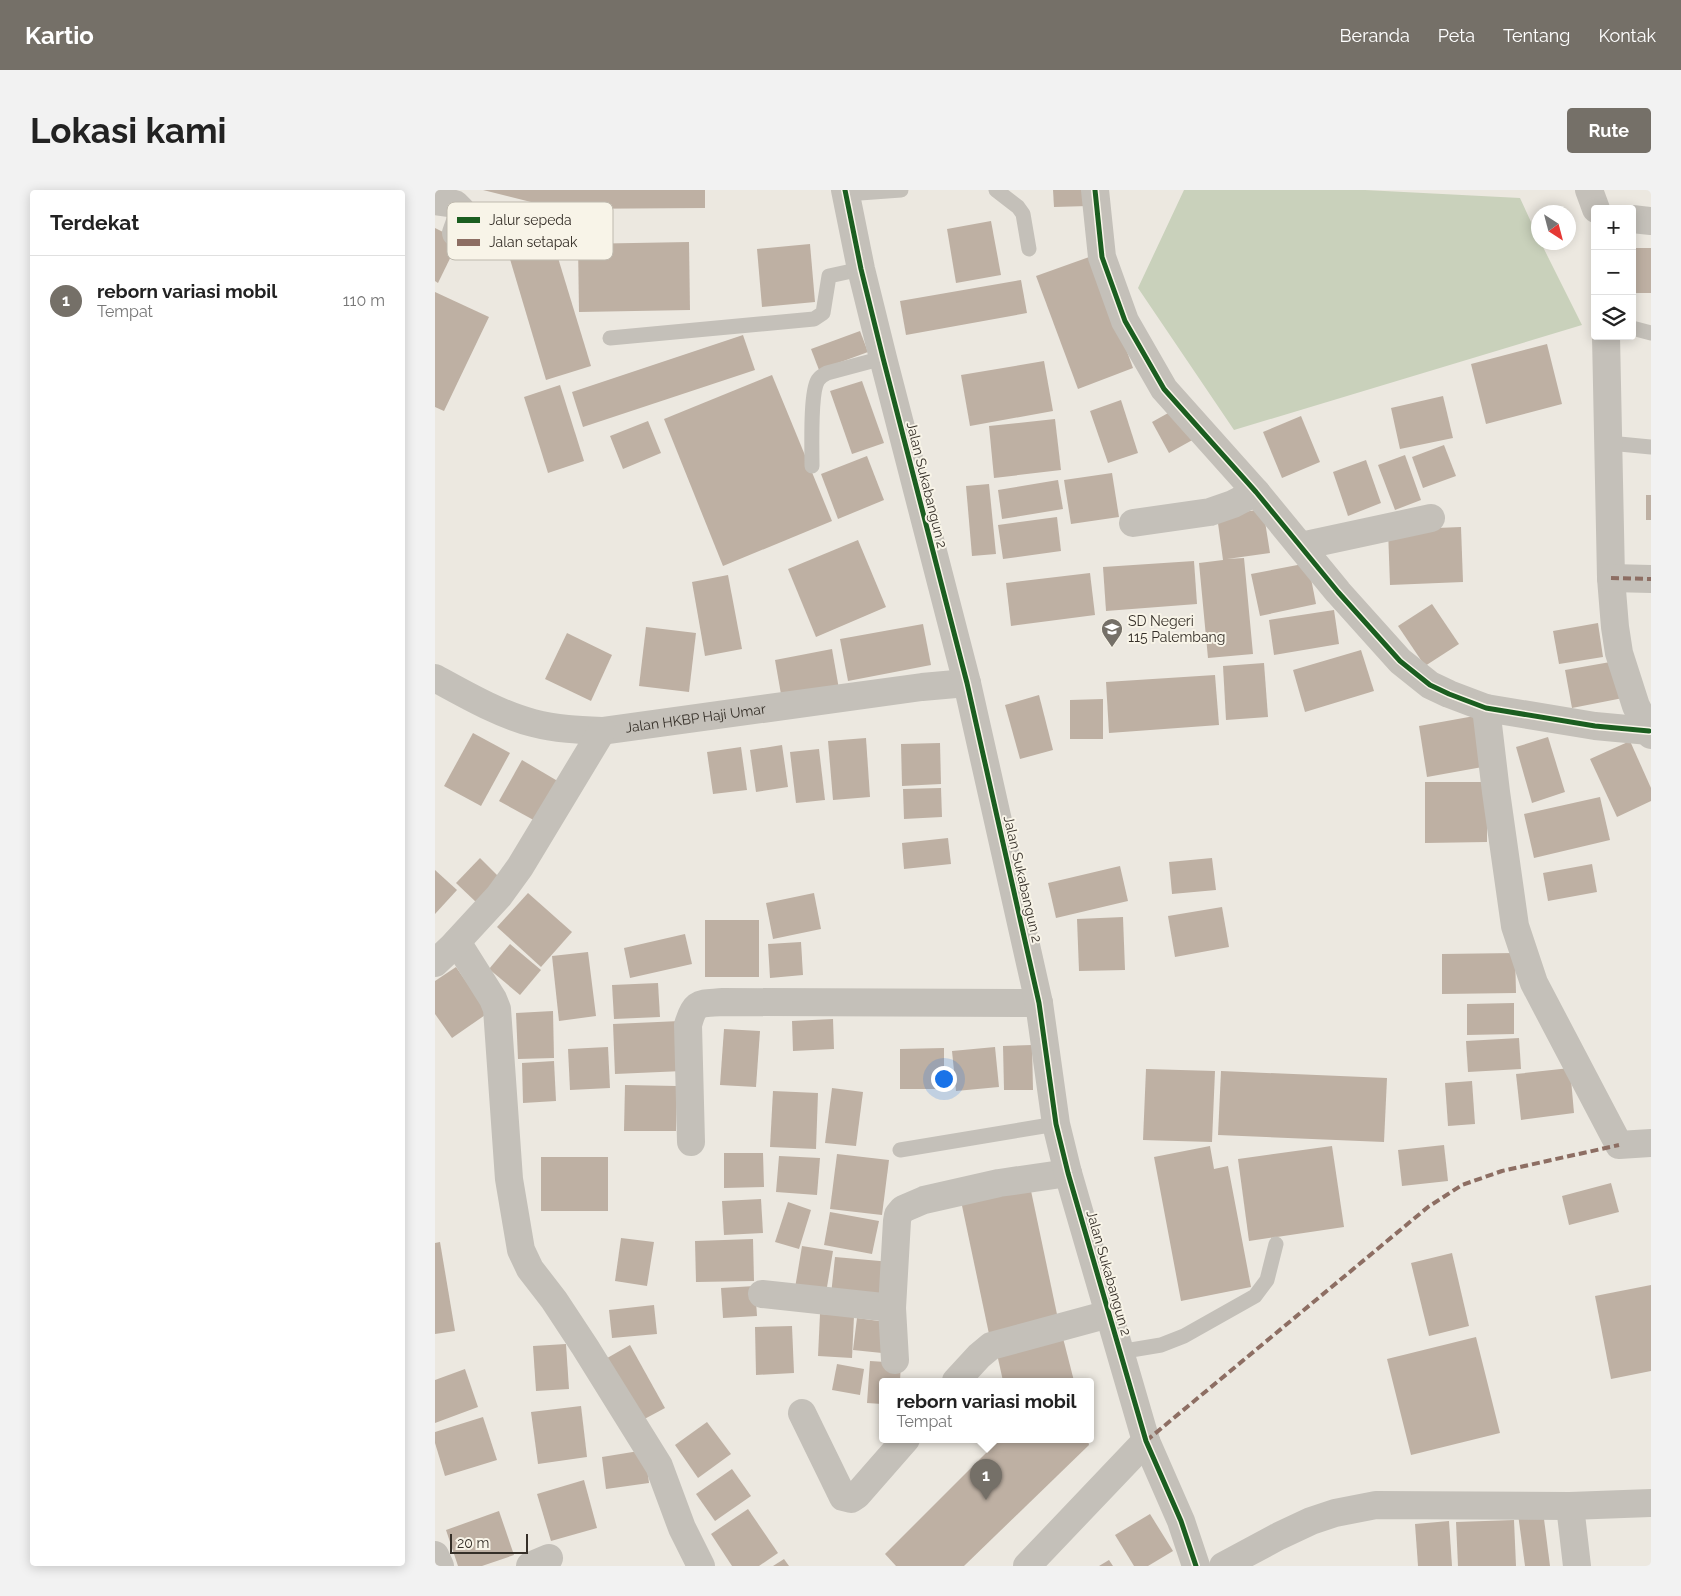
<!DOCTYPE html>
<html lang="id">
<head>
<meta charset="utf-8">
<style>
	body { margin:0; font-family:Raleway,sans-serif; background:#f2f2f2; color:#222 }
	.controls { position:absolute; right:15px; top:15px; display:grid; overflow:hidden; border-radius:5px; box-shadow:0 2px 12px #0003 }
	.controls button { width:45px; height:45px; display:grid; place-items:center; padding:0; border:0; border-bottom:1px solid #e0e0e0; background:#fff; color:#222; font:25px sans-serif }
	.compass { position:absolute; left:1096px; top:15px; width:45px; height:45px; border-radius:50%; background:#fff; box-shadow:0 2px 12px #0003; rotate:144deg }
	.scale { position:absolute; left:15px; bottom:12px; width:78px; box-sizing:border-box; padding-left:5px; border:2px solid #352f28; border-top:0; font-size:14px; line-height:18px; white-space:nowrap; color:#352f28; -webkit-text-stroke:4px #f8f4e8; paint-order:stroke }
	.you { position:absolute; left:508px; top:888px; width:18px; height:18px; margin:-12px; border:4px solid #fff; border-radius:50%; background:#1a73e8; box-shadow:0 0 0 8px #1a73e833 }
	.badge { display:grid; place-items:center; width:32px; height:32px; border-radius:50%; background:#757068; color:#fff; font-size:16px; font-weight:700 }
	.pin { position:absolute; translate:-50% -41px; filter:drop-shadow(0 1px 2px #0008) }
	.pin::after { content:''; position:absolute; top:26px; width:18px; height:15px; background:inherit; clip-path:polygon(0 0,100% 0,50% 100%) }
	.popup { position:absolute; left:444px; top:1188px; width:215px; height:65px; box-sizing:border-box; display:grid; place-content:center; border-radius:5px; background:#fff; filter:drop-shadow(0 1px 4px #0005); font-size:16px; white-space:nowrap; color:#767676 }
	.popup b { font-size:19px; color:#222 }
	.popup::after { content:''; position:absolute; left:50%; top:100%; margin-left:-10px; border:10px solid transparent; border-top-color:#fff }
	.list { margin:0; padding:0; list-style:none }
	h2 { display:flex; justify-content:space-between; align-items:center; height:65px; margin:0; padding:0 20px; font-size:21px }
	h2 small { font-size:16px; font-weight:400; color:#767676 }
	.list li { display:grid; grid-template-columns:32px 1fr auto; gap:15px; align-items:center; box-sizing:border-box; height:90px; padding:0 20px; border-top:1px solid #e0e0e0 }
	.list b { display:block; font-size:19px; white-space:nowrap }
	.list p { margin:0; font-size:16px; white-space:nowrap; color:#767676 }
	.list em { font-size:16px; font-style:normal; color:#767676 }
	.icon { flex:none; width:28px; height:28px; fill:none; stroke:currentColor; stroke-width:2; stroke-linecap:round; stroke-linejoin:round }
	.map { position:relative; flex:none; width:1216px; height:1376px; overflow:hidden; border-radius:5px }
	header { display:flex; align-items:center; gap:30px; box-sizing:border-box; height:70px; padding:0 25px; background:#757068; color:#fff }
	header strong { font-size:24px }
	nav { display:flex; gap:28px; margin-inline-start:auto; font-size:18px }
	.intro { display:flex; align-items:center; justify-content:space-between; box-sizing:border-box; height:120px; padding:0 30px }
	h1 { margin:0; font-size:35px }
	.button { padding:12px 22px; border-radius:5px; background:#757068; color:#fff; font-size:18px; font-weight:700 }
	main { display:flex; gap:30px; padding:0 30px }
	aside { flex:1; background:#fff; border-radius:5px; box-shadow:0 2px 12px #0003 }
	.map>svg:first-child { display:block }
</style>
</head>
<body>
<header>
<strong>Kartio</strong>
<nav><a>Beranda</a><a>Peta</a><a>Tentang</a><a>Kontak</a></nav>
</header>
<div class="intro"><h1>Lokasi kami</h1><a class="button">Rute</a></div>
<main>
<aside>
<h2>Terdekat<small></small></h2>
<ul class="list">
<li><span class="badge">1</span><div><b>reborn variasi mobil</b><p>Tempat</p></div><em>110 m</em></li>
</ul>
</aside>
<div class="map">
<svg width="1216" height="1376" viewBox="0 0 1216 1376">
	<rect width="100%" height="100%" fill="#ece8e0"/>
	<polygon fill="#c9d1bb" points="749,0 930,0 1085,8 1103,47 1104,52 1106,53 1147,135 799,240 703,98"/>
	<g fill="#beb0a3">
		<polygon points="48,0 270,0 270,18 124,19"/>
		<polygon points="618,0 653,0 653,16 619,17"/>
		<polygon points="556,31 566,85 521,93 512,39"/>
		<polygon points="113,35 156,176 111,190 69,49"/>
		<polygon points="0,38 24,50 3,93 0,91"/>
		<polygon points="254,52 255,120 144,122 143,54"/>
		<polygon points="375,54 380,112 327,117 322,59"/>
		<rect x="1197" y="58" width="19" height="45"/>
		<polygon points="657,66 698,178 643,199 601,86"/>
		<polygon points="586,90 592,123 471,145 465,111"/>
		<polygon points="0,102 54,127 9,221 0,217"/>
		<polygon points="425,141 433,162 384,180 376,159"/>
		<polygon points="308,145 320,180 148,237 137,202"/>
		<polygon points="1112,154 1127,214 1051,234 1036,174"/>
		<polygon points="609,171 618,221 535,236 526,185"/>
		<polygon points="337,185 397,331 288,376 229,229"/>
		<polygon points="427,191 449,253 417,264 395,201"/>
		<polygon points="125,195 149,271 113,283 89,207"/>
		<polygon points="1008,206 1018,248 965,259 956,218"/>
		<polygon points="686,210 703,263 673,273 655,221"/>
		<polygon points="744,217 761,248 734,263 717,232"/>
		<polygon points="866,226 885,272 847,288 828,242"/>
		<polygon points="620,229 626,280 559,288 554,236"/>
		<polygon points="213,231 226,263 188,279 175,246"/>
		<polygon points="1009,255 1021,286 988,298 977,267"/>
		<polygon points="970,265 986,310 960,320 943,275"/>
		<polygon points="432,266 449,310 403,329 386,284"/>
		<polygon points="931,270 946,313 913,326 898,282"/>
		<polygon points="677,283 684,327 636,334 629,290"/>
		<polygon points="623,290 628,319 567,329 563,300"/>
		<polygon points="554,294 561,364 537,366 531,296"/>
		<rect x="1211" y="305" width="5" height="25"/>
		<polygon points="828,319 835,363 792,369 809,368 818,464 773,468 764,373 788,370 782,326"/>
		<polygon points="622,327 626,361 568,369 563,335"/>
		<polygon points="1026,337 1028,392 955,395 953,340"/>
		<polygon points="423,350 451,417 381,447 353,379"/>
		<polygon points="759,371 762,414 671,421 668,377"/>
		<polygon points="873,373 881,414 825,426 816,384"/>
		<polygon points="655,383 660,425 576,436 571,393"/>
		<polygon points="293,385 307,459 270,466 257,392"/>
		<polygon points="997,414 1024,454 990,476 963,436"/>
		<polygon points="899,420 904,454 839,465 834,430"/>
		<polygon points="1163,433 1168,467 1124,474 1118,441"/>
		<polygon points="488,434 496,475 413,491 405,449"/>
		<polygon points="211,437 261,443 254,502 204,496"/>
		<polygon points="132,443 177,465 156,511 110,489"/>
		<polygon points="397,459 404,499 347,510 340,470"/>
		<polygon points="926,460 939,501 870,522 858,480"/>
		<polygon points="1181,471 1188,508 1137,518 1130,480"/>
		<polygon points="829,473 833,527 791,530 788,476"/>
		<polygon points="780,485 784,535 674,543 671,492"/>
		<polygon points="604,505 618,560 585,569 570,515"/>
		<polygon points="668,509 668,549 635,549 635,510"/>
		<polygon points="1045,525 1053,576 992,587 984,536"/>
		<polygon points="38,543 75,563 46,616 9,596"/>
		<polygon points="1113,547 1130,602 1097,613 1081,557"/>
		<polygon points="431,548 435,607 398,610 393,551"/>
		<polygon points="1195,551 1216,598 1216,611 1182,627 1155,569"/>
		<polygon points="505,553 506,594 467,596 466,554"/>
		<polygon points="347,555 353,597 321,602 315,560"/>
		<polygon points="306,557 312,600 278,604 272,562"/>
		<polygon points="384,559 390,610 361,613 355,562"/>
		<polygon points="87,570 126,593 104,633 64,611"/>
		<polygon points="990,592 1052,592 1052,652 990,653"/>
		<polygon points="506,598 507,627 469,629 468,599"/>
		<polygon points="1165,607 1175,650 1099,668 1089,624"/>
		<polygon points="513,648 516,674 469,679 467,653"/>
		<polygon points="45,668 66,689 42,713 21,693"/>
		<polygon points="777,668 781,700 737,704 734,672"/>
		<polygon points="1157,674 1162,702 1113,711 1108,683"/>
		<polygon points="685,676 693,711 621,728 613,693"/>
		<polygon points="0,680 22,700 0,724"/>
		<polygon points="93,703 137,742 106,777 62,737"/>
		<polygon points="379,703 386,739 338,749 331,713"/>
		<polygon points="787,717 794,757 740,767 733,726"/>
		<polygon points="688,727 690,780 644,781 642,729"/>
		<rect x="270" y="730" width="54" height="57"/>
		<polygon points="250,744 257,774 195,788 189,758"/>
		<polygon points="366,752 368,785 335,788 333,754"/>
		<polygon points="75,754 106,780 85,805 54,779"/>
		<polygon points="153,762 161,826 124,831 117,766"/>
		<polygon points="1080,763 1081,803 1007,804 1007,764"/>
		<polygon points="21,777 53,823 17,848 0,824 0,791"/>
		<polygon points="223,793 225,827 179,829 177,795"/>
		<polygon points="1079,813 1079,844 1032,845 1032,814"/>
		<polygon points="118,821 119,868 83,869 81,823"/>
		<polygon points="398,829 399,859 358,861 357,831"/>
		<polygon points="245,831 248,881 180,884 178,834"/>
		<polygon points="289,839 325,841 321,897 285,895"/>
		<polygon points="1084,848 1086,879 1033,882 1031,851"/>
		<polygon points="597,855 598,900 569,900 568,856"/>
		<polygon points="173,857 175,898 135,900 133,859"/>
		<polygon points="560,857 564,897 521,901 517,861"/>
		<polygon points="509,858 509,899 465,899 465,859"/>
		<polygon points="119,871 121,911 88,913 87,873"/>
		<polygon points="1135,878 1139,923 1086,930 1081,884"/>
		<polygon points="711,879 780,881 777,952 708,950"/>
		<polygon points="786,881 952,888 949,952 783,945"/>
		<polygon points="1037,891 1040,934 1013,936 1010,893"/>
		<polygon points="190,895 242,896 241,941 189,941"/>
		<polygon points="397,898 428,902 421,956 390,953"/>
		<polygon points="338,901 383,903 381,959 335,957"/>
		<polygon points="1009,955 1013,991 967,996 963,960"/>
		<polygon points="775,956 779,979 793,976 816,1097 746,1111 719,967"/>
		<polygon points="897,956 909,1037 814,1051 803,969"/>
		<polygon points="289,963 328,963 329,997 289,998"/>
		<polygon points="402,964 454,970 447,1025 395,1019"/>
		<polygon points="344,966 385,968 382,1005 341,1002"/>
		<rect x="106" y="967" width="67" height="54"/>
		<polygon points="1176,993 1184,1022 1134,1035 1127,1006"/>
		<polygon points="595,996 623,1129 554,1144 526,1011"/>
		<polygon points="326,1009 328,1043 289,1045 287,1011"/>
		<polygon points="353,1012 376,1020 364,1059 340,1052"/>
		<polygon points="395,1022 444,1031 437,1064 389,1055"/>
		<polygon points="186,1048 219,1052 212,1096 180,1091"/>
		<polygon points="318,1049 319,1091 261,1092 260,1051"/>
		<polygon points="5,1052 20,1141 0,1144 0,1053"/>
		<polygon points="367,1056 398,1061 390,1109 359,1104"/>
		<polygon points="1017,1063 1034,1136 994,1146 976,1073"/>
		<polygon points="400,1067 456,1072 452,1110 396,1105"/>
		<polygon points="1216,1095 1216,1181 1176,1189 1160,1106"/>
		<polygon points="320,1096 322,1126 288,1128 286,1098"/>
		<polygon points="219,1115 222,1144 177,1148 174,1120"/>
		<polygon points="385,1124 419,1126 417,1168 383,1166"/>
		<polygon points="422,1128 451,1132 447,1163 418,1160"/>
		<polygon points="357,1136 359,1183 321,1185 320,1137"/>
		<polygon points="1041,1147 1065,1243 976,1265 952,1169"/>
		<polygon points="628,1148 639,1191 568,1191 562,1164"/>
		<polygon points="131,1154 134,1199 101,1201 98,1156"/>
		<polygon points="195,1155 230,1218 202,1233 167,1171"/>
		<polygon points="435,1171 466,1173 465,1191 447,1191 447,1214 432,1213"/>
		<polygon points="402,1174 429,1179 425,1205 397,1200"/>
		<polygon points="30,1179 43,1217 0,1233 0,1190"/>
		<polygon points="146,1216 152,1267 103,1274 96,1222"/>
		<polygon points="48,1227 62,1270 10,1286 0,1253 0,1242"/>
		<polygon points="272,1232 296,1264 263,1288 240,1255"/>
		<polygon points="565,1249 653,1249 654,1255 529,1376 461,1376 450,1364"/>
		<polygon points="210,1260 214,1293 171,1299 167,1267"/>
		<polygon points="297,1279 316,1306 280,1331 261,1304"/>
		<polygon points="149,1290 162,1338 116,1351 102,1304"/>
		<polygon points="313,1319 343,1363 324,1376 297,1376 276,1344"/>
		<polygon points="64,1321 79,1365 47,1376 23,1376 11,1340"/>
		<polygon points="1108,1321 1115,1376 1090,1376 1083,1324"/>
		<polygon points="715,1324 738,1361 713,1376 699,1376 680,1345"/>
		<polygon points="1079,1330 1081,1376 1023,1376 1021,1332"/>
		<polygon points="1014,1331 1017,1376 983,1376 980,1334"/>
		<polygon points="349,1369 354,1376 338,1376"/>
		<polygon points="674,1370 678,1376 664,1376"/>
	</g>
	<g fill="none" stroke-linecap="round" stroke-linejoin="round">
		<g stroke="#c4c0b9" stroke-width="15">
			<polyline points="561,0 583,17 588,24 594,59"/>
			<polyline points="411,4 466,0"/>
			<polyline points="1197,138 1216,143"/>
			<polyline points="175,148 379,129 388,123 394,86 426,79"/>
			<polyline points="1174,253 1216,257"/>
			<path d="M 377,276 C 377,259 375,202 383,190 C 385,187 388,185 392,183 L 448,168"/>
			<polyline points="465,960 621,934"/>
			<polyline points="684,1162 726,1155 749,1146 820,1106 832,1090 841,1054"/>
		</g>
		<g stroke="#c4c0b9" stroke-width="28">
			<polyline points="660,0 667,67 690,131 729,199 821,302 903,402 965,471 995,495 1014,504 1051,518 1160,536 1214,541"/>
			<polyline points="1154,0 1161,19"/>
			<polyline points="0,11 20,14 26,20 26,29 21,43"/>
			<polyline points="1197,29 1216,31"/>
			<polyline points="1171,146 1176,388 1180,437 1184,463 1201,516 1216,545"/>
			<polyline points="698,333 775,322 798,314 821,302"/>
			<polyline points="866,356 996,328"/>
			<polyline points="1176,388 1216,389"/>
			<path id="s1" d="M 0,488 C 31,505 64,524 98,533 C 121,539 144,540 167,541 L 487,497 L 532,493"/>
			<polyline points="1051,518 1061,602 1080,736 1099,793 1184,955 1216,953"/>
			<polyline points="22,752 58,809 62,819 74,989 86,1060 95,1079 119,1110 150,1157 224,1276 247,1338 266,1376"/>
			<polyline points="0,773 17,757 64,706 85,677 167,541"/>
			<path d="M 256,952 L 253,835 C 260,810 265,814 288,812 L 604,813"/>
			<polyline points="327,1104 457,1118"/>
			<polyline points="460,1170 457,1118 462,1031 463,1025 468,1019 489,1010 564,993 633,983"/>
			<polyline points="521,1191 544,1166 556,1156 674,1124"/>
			<polyline points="367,1223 408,1307 416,1309 422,1305 471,1249"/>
			<polyline points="1135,1316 1142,1376"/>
			<polyline points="0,1365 5,1376"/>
			<polyline points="95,1376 114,1368"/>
			<polyline points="788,1376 844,1346 876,1331 900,1323 941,1315 1135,1316 1216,1313"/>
		</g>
		<g stroke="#c4c0b9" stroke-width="28">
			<polyline points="410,0 426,79 448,168 532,493 604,813 621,934 633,983 711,1251 746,1331 761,1376"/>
			<polyline points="592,1376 711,1251"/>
		</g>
		<g stroke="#8d6e63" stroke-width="4" stroke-dasharray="8 4" stroke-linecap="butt">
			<polyline points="1176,388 1216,389"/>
			<polyline points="711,1251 993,1017 1027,995 1067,981 1184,955"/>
		</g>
		<g stroke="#f8f4e8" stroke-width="8">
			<g id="cycleway">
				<polyline points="410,0 426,79 448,168 532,493 604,813 621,934 633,983 711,1251 746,1331 761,1376"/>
				<polyline points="660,0 667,67 690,131 729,199 821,302 903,402 965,471 995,495 1014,504 1051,518 1160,536 1214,541"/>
			</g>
		</g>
		<use href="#cycleway" stroke="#1b5e20" stroke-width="5"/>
	</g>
	<defs>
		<g id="school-pin" transform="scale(1.125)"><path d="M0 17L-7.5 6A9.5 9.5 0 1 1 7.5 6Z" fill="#757068" stroke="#f8f4e8"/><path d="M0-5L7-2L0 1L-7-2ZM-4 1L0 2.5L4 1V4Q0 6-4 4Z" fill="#fff"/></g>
	</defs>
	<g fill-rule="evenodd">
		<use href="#school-pin" x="677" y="439"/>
	</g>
	<g text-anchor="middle" stroke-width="4" stroke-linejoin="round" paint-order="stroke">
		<g font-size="14" fill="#352f28" stroke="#f8f4e8">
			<text transform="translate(492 295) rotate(76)" y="5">Jalan Sukabangun 2</text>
			<text dy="5" stroke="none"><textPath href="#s1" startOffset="272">Jalan HKBP Haji Umar</textPath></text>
			<text transform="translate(588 689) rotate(77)" y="5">Jalan Sukabangun 2</text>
			<text transform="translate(674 1083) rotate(74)" y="5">Jalan Sukabangun 2</text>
		</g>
		<g font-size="14" fill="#352f28" stroke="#f8f4e8" text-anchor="start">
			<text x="693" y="436">SD Negeri<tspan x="693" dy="16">115 Palembang</tspan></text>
		</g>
	</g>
	<rect x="12" y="12" width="166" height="58" rx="8" fill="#f8f4e8" stroke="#beb9ae" stroke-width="1"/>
	<rect x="22" y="27" width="23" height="6" fill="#1b5e20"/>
	<rect x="22" y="49" width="23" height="7" fill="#8d6e63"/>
	<g font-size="14" fill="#352f28">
		<text x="54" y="35">Jalur sepeda</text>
		<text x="54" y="57">Jalan setapak</text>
	</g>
</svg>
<div class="controls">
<button>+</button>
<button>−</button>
<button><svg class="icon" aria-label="layers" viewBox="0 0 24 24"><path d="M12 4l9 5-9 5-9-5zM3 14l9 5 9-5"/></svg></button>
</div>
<svg class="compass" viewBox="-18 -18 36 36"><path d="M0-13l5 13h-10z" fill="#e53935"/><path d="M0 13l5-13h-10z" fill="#767676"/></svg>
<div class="scale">20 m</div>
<div class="you"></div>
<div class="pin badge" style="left:551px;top:1310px">1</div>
<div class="popup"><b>reborn variasi mobil</b>Tempat</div>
</div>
</main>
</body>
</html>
